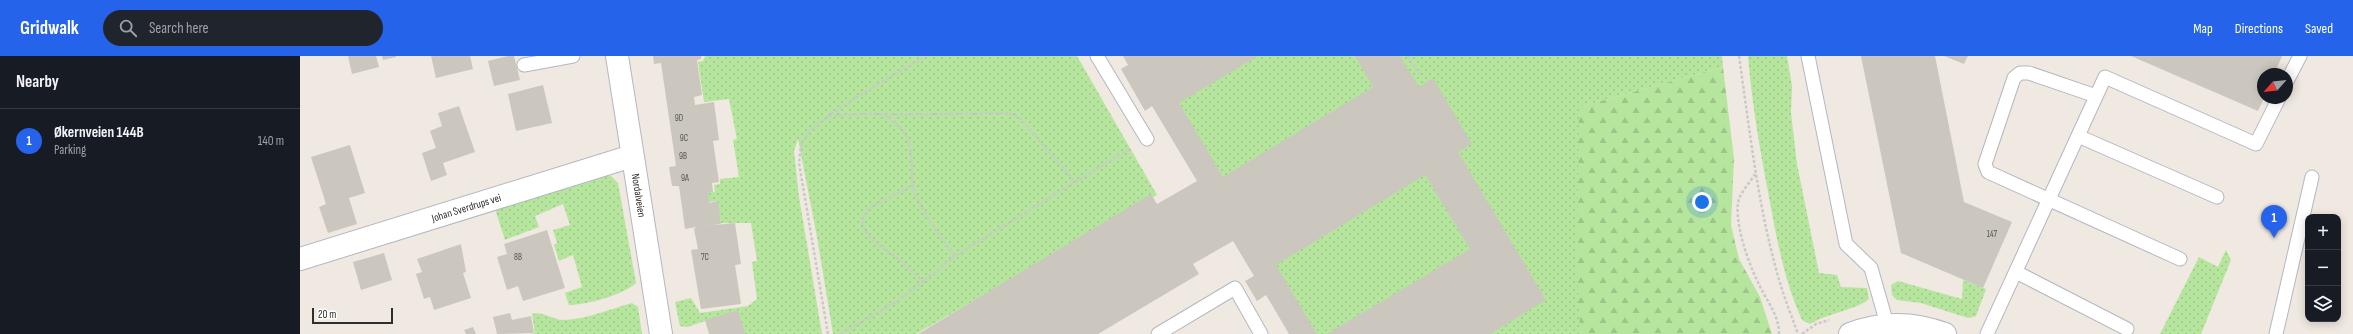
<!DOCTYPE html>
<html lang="en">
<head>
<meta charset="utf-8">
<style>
	body { margin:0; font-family:"Sofia Sans Condensed",sans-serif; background:#20242c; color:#f1f3f6 }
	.controls { position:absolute; right:12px; bottom:12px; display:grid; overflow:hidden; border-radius:8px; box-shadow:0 2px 10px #0003 }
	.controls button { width:36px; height:36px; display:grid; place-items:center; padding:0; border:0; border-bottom:1px solid #363941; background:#171b24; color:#f1f3f6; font:20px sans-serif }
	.compass { position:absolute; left:1957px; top:12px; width:36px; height:36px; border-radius:50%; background:#171b24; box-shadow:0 2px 10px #0003; rotate:243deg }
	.scale { position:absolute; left:12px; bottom:10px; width:81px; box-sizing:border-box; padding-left:4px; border:2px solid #2e2e2e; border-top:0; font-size:11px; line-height:14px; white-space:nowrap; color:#2e2e2e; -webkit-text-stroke:3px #fff; paint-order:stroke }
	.you { position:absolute; left:1402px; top:146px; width:14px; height:14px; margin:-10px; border:3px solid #fff; border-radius:50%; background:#1a73e8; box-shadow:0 0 0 6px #1a73e833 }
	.badge { display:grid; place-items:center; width:26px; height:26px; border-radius:50%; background:#2563eb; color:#fff; font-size:13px; font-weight:700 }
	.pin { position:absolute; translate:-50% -33px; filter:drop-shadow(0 1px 2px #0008) }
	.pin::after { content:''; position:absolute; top:21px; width:14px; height:12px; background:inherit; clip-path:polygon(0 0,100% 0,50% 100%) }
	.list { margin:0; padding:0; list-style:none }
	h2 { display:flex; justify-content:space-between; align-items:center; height:52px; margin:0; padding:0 16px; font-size:17px }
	h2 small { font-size:13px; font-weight:400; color:#9ea1a6 }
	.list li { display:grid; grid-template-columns:26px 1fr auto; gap:12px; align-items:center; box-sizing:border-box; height:64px; padding:0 16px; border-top:1px solid #363941 }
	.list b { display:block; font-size:15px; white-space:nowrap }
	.list p { margin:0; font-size:13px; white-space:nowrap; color:#9ea1a6 }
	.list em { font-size:13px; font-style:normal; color:#9ea1a6 }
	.icon { flex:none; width:22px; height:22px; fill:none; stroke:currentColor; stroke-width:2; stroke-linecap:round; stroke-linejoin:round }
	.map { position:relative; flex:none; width:2053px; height:278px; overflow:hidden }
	header { display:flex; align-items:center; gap:24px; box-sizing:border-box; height:56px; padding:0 20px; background:#2563eb; color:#fff }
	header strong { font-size:19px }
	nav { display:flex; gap:22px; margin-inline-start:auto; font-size:14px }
	.search { width:280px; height:36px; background:#20242c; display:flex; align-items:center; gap:10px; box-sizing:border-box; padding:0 14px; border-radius:22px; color:#9ea1a6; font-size:15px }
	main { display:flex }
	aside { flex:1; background:#171b24 }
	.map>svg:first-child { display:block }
</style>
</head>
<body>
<header>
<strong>Gridwalk</strong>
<div class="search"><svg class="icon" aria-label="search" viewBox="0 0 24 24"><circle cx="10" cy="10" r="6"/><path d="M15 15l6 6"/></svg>Search here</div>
<nav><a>Map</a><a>Directions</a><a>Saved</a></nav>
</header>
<main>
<aside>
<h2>Nearby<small></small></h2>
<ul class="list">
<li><span class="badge">1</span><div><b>Økernveien 144B</b><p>Parking</p></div><em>140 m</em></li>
</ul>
</aside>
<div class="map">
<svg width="2053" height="278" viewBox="0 0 2053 278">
	<defs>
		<pattern id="grass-dots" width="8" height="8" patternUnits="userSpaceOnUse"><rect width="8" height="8" fill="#b6e59e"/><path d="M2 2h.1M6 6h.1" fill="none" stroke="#9dc588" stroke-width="1.8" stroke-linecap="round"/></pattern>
		<pattern id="forest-firs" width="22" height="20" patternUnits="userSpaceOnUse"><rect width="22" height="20" fill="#b6e59e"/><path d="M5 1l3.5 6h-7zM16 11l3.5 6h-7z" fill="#9dc588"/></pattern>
	</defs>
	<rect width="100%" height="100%" fill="#efe9e1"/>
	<g fill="url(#grass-dots)">
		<polygon points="405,0 777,0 857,139 616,278 533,278 517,181 498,83 494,95 499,141 522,278 444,278 438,254 387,271 380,270 375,246 391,242 400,257 448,250 457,243 452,206 457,205 451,167 421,167 417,145 408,146 408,137 415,136 414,129 420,128 420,123 439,121 433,84 437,83 429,43 404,46 398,6 403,5"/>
		<polygon points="845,0 1422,0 1423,11 1279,51 1280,278 1003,278"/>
		<path d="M 1448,0 L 1487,0 L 1492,30 L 1491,57 L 1497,108 L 1519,217 L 1537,219 L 1541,231 L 1567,232 L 1569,243 C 1558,253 1526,258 1510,268 L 1502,264 C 1484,224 1477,184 1469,141 C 1460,94 1452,48 1448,0 Z"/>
		<path d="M 302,119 L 311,120 L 318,127 L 336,227 C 323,239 286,249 269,249 L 265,237 L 282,231 L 273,199 L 259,205 L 254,189 L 257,187 L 253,174 L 270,169 L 263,148 L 235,160 L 239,171 L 205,184 L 195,153 Z"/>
		<polygon points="1926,194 1931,204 1901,278 1860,278 1899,201 1918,211"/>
		<polygon points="1663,224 1686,233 1676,260 1668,262 1621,247 1597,244 1592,239 1591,229 1598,225 1662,243"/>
		<path d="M 332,247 L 338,251 L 342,278 L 232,278 L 235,277 L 232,258 C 242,255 252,263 262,264 C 285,264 310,253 332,247 Z"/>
	</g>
	<polygon fill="url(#forest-firs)" points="1423,11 1434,103 1431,169 1439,203 1460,241 1472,278 1280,278 1277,210 1279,51"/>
	<g fill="#cbc7bf">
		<polygon points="48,0 76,0 79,11 52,18"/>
		<polygon points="82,0 96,0 96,1 83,4"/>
		<polygon points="131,0 170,0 173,13 136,22"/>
		<polygon points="208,0 214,0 220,24 194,30 188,5"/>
		<polygon points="353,0 401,0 401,3 397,4 402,39 394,41 395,49 414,46 419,84 413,85 419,126 412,127 413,136 408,137 409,147 418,145 421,168 404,170 435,167 441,208 435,209 441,248 401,253 391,194 398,193 394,173 396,171 385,173 379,130 372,130 369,111 376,110 361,7 354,8"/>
		<polygon points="823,0 958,0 879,47 923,121 1073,31 1055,0 1100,0 1119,31 1133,22 1172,88 1158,96 1246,244 1190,278 1027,278 1170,193 1125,119 976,209 1017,278 989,278 966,239 957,245 945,225 954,220 933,185 893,208 899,218 798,278 618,278 851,138 857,148 897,125 852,50 845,55 821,13 828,9"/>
		<polygon points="1561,0 1635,0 1664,146 1712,166 1683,232 1601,197"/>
		<polygon points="1644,0 1668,0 1664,8"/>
		<polygon points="1831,0 1982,0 1974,18 1963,18 1964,42 1958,55"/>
		<polygon points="243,29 252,67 216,75 208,38"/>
		<polygon points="159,50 175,96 143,107 147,119 131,125 122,97 136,92 130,75 142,70 138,57"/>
		<polygon points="50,89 65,137 49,142 57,168 28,177 19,151 26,148 11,101"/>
		<polygon points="247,174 265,232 223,245 218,230 207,234 197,201 207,198 204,188"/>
		<polygon points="161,188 166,216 163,217 171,242 134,254 130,241 124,243 116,218 122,216 117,203"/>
		<polygon points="84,197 92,224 61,234 53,206"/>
		<polygon points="438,254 445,278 409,278 405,264"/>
		<polygon points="210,257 212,264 231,260 234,277 197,278 193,261"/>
		<polygon points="173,271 176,278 166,278 164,274"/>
	</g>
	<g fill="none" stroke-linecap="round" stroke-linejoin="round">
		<g stroke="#b4b7c1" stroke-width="15">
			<g id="lane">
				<polyline points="797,0 847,83"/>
				<polyline points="1508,0 1546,188 1571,212 1587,268"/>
				<polyline points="224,9 273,0"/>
				<polyline points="1987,25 2000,0"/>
				<polyline points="1796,40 1729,17 1720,17 1714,22 1685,108 1688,116 1880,203"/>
				<polyline points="1778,80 1917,141"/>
				<polyline points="1716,216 1827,273"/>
				<polyline points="858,278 935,232 961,278"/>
				<polyline points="1687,278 1805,21 1956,88 1979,42"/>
				<polyline points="1976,278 2012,121"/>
			</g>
		</g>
		<g stroke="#b4b7c1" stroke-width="24">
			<g id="street">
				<path id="s1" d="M 317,0 L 361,278"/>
				<path id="s2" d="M 0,203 L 332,100"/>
			</g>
		</g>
		<g stroke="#b4b7c1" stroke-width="24">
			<path id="secondary" d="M 1550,278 C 1581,266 1613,266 1645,278"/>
		</g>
		<g stroke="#c9c9c9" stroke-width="2.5" stroke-dasharray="3 2" stroke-linecap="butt">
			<polyline points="1108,0 1120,19"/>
			<path d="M 1439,0 C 1450,76 1458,153 1480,227 C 1485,244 1492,261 1498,278"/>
			<polyline points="585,59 706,57 718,60 775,126"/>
			<path d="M 529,60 C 543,60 572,56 584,59 C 588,60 592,66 596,68 C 621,88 605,117 617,142 C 627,163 641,182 655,200 L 829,93"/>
			<path d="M 1455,118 C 1451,125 1439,138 1438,147 C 1435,173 1451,215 1464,238 C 1471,251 1479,262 1479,278"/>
			<path d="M 613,129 L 568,153 C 549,174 585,192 599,204 C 608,211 616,219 624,226"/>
			<path d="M 528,278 L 499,107 C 500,99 500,90 504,83 C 515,62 601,15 626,0"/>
			<polyline points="541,278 601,243 655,200"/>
			<polyline points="1502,278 1516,268 1529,264"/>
		</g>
		<use href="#lane" stroke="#fff" stroke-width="13"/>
		<use href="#street" stroke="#fff" stroke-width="22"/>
		<use href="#secondary" stroke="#fff" stroke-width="22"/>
	</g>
	<g text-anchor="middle" stroke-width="3" stroke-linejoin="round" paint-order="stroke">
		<g font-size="9" fill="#555452">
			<text x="379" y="65">9D</text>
			<text x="384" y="85">9C</text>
			<text x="383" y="103">9B</text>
			<text x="385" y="125">9A</text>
			<text x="1692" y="181">147</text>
			<text x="218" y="204">8B</text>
			<text x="405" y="204">7C</text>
		</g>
		<g font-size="11" fill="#2e2e2e" stroke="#fff">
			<text dy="4" stroke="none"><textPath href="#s1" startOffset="141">Nordalveien</textPath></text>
			<text dy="4" stroke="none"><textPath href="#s2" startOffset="174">Johan Sverdrups vei</textPath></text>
		</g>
	</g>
</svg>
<div class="controls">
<button>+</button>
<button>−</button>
<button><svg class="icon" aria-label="layers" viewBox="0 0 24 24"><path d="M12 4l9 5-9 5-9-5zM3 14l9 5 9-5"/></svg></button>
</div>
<svg class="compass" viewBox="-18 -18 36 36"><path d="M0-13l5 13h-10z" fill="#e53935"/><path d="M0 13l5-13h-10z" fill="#9ea1a6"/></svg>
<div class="scale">20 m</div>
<div class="you"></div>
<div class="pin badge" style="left:1974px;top:182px">1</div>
</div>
</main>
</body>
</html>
